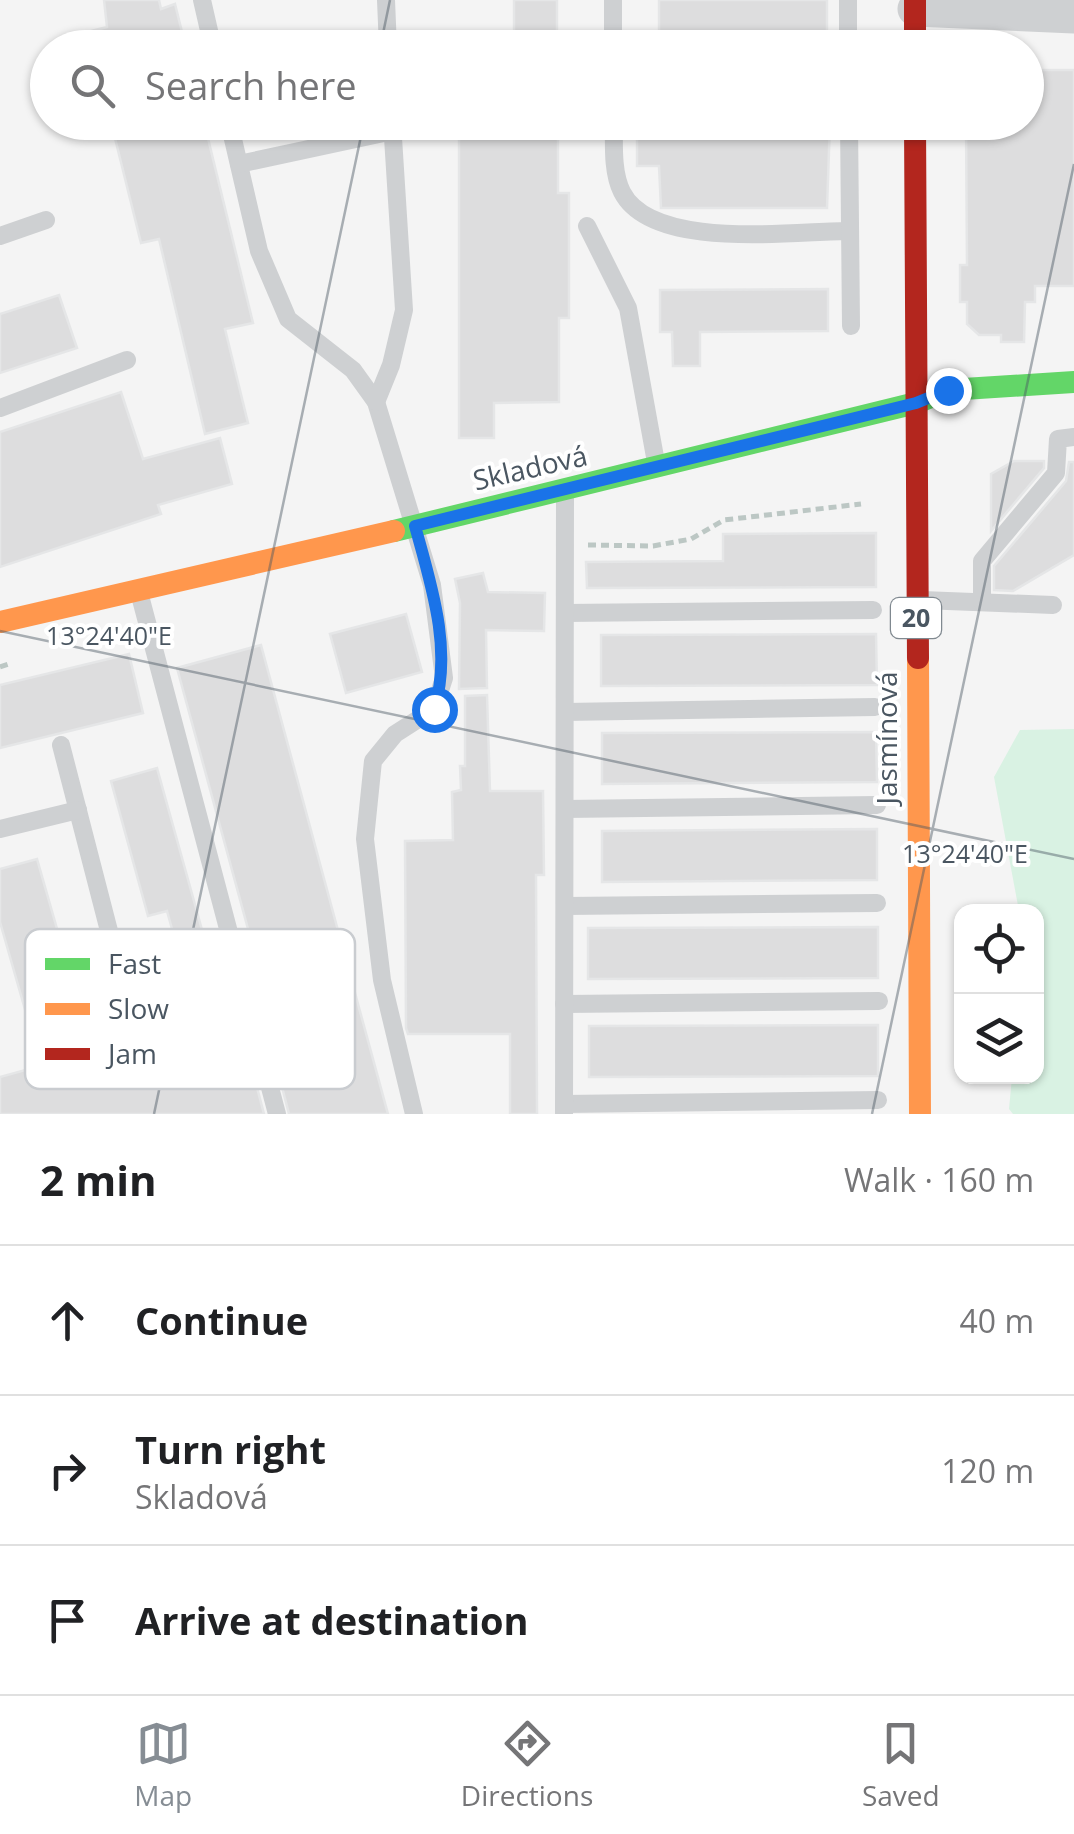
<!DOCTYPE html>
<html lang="en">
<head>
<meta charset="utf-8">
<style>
	body { margin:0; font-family:"Open Sans",sans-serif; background:#f6f6f6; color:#202124 }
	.controls { position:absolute; right:30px; bottom:30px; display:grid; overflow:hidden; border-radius:20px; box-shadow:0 2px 8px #0004 }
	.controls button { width:90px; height:90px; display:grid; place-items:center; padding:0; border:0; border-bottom:2px solid #e0e0e0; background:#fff; color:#202124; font:50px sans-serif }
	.stop { position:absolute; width:30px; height:30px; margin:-22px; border:8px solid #1a73e8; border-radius:50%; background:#fff }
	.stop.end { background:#1a73e8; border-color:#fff; box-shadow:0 2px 10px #0008 }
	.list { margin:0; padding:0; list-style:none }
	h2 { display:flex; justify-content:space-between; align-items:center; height:130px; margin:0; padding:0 40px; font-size:42px }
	h2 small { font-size:32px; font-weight:400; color:#757577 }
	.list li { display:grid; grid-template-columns:65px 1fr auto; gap:30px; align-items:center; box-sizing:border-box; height:150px; padding:0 40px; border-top:2px solid #e0e0e0 }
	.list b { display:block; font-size:38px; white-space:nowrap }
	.list p { margin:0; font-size:32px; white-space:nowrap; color:#757577 }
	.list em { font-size:32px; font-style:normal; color:#757577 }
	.icon { flex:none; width:55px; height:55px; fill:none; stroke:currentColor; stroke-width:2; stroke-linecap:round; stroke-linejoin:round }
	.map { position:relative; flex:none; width:1074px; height:1114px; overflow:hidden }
	.search { position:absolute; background:#fff; box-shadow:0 2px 8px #0004; left:30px; right:30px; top:30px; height:110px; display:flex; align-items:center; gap:25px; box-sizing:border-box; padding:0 35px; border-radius:55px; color:#757577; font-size:38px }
	.sheet { height:580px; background:#fff }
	nav { display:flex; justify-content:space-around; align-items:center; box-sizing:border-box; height:140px; border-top:2px solid #e0e0e0; background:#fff; font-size:28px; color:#757577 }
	nav a { display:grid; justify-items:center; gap:5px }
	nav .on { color:#868d94 }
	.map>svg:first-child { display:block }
</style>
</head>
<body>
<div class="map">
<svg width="1074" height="1114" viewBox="0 0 1074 1114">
	<rect width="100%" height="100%" fill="#f4f4f4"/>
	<polygon fill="#d9f2e3" points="1074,729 1074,1114 1013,1114 1009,1109 1012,1077 1036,1076 1036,912 1019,911 994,777 1020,730"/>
	<g fill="#ddddde" stroke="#e5e6e7" stroke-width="2.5">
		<polygon points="104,0 159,0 161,9 175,4 186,48 61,48 60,39 107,27"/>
		<rect x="514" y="0" width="43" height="48"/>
		<rect x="659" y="0" width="168" height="48"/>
		<polygon points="1026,70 1074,70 1074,286 1035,286 1035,302 1025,302 1024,342 1001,342 1001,335 979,335 967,324 967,302 960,302 960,265 967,265 966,122 1026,122"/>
		<polygon points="111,122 204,122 253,323 225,329 248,423 205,434 159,239 141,243"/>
		<polygon points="558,122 558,193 569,193 569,318 559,318 559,402 494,403 494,438 459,438 459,124"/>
		<polygon points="637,122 830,122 827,208 661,208 659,166 637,166"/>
		<polygon points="828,289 828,331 700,332 700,366 673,366 672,332 660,332 660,290"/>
		<polygon points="59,295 77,348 0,373 0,314"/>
		<polygon points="121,392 143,459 220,438 232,484 158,505 161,514 0,567 0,432"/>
		<polygon points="1014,461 1044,461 1044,468 991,531 991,474"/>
		<polygon points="1069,462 1074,462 1074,555 1013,591 994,590 994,566 1066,481"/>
		<polygon points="876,533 876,587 587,588 586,562 723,561 723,534"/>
		<polygon points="483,573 488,592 545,593 544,631 486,630 487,688 459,689 460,603 455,579"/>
		<polygon points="406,614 422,672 346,693 330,634"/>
		<polygon points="876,634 877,685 601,686 601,635"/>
		<polygon points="261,645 340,938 388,1114 289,1114 250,963 257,962 177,668"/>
		<polygon points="129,654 143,713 0,748 0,685"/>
		<polygon points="487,695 490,791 543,791 544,875 536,875 537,1114 510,1114 510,1034 408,1034 406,1028 405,841 453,840 452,792 461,790 460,766 465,766 465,696"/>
		<polygon points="876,732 877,782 602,784 602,733"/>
		<polygon points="157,768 214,973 226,970 264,1114 0,1114 0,1077 51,1063 36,1010 26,1013 0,922 0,869 37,859 92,1051 199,1026 167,911 148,916 111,781"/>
		<polygon points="877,829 877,880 602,882 602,831"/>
		<polygon points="878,927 878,978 588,979 588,928"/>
		<polygon points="878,1025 878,1076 589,1077 589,1026"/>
	</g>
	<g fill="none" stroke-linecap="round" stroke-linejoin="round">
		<g stroke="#bcc7c4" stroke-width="5" stroke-dasharray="8 5" stroke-linecap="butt">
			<polyline points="588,545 653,546 691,539 724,520 861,504"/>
			<polyline points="0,667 12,663"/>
		</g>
		<g stroke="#ced0d2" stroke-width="18">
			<polyline points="202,0 213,48"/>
			<polyline points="386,0 388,48"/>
			<polyline points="613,0 613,48"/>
			<polyline points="848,0 848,48"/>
			<polyline points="229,122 259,251 288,319 353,370 376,402 432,585 444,678 434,709 395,734 373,761 365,839 382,980 414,1114"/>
			<path d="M 614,122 C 614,144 612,172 622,192 C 652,251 793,231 850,231"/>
			<polyline points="849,122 851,326"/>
			<polyline points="239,164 393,131"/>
			<polyline points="587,226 628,308 657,468"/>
			<polyline points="0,236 46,220"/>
			<polyline points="376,402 391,365 404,310 392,122"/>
			<polyline points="0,408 127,360"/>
			<polyline points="139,592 277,1114"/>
			<polyline points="922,600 1053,605"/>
			<polyline points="982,602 982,561 1056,473 1058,439 1074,437"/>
			<polyline points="565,613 873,610"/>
			<polyline points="565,712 875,707"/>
			<polyline points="61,745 132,1020"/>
			<polyline points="565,809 877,805"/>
			<polyline points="0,829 78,810"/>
			<polyline points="565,906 877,903"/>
			<polyline points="564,1004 879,1001"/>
			<polyline points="564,1104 878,1100"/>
			<polyline points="564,1114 565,495"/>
		</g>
		<polyline stroke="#ced0d2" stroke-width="35" points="915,9 1074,16"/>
		<polyline stroke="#63d668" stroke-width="22" points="394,531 916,403 948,390 1074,382"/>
		<g stroke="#ff974d" stroke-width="22">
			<polyline points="0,622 394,531"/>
			<polyline points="918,658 920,1114"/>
		</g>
		<g stroke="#b3261e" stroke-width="22">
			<polyline points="915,0 915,48"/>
			<polyline points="915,122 918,658"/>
		</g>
	</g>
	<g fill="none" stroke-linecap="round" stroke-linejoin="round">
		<path stroke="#1a73e8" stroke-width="12" d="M 434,709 C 453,651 431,584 415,526 L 916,403 L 948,390"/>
	</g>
	<path fill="none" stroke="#4a5661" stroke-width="2.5" stroke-opacity="0.45" d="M 380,48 L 390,0M 0,631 L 1074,859M 154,1114 L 364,122M 872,1114 L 1074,164"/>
	<g text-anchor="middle" stroke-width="8" stroke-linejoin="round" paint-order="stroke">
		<rect fill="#fff" stroke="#808990" stroke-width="2.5" x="891" y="598" width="50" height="40" rx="8"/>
		<g font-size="25" font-weight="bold" fill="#4a5661">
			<text x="916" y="627">20</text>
		</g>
		<g font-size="28" fill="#4a5661" stroke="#fff">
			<text transform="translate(530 468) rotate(-13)" y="10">Skladová</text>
			<text transform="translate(887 738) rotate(-90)" y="10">Jasmínová</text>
		</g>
	</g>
	<rect x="25" y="929" width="330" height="160" rx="15" fill="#fff" stroke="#c9ccd0" stroke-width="2.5"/>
	<rect x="45" y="958" width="45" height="12" fill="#63d668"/>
	<rect x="45" y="1003" width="45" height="12" fill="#ff974d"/>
	<rect x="45" y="1048" width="45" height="12" fill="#b3261e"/>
	<g font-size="28" fill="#4a5661">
		<text x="108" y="974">Fast</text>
		<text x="108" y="1019">Slow</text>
		<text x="108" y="1064">Jam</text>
	</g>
	<g font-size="25" text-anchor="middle" fill="#4a5661" stroke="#fff" stroke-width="8" stroke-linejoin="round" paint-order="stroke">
		<text x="109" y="645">13°24'40"E</text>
		<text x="965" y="863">13°24'40"E</text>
	</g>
</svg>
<div class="controls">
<button><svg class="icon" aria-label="locate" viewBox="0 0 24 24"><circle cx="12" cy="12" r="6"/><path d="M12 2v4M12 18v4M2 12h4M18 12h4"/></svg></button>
<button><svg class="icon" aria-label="layers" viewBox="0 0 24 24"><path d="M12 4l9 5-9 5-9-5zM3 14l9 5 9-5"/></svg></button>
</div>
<div class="stop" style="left:434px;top:709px"></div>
<div class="stop end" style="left:948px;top:390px"></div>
<div class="search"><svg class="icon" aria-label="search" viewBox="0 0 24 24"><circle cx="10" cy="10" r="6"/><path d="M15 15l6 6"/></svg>Search here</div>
</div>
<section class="sheet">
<h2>2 min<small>Walk · 160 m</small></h2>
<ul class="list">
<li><svg class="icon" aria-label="ahead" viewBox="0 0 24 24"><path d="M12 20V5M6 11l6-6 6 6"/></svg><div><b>Continue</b></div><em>40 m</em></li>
<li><svg class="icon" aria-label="right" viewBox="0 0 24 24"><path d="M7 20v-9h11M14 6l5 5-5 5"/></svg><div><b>Turn right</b><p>Skladová</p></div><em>120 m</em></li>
<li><svg class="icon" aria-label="arrive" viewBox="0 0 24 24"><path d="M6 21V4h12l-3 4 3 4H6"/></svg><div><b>Arrive at destination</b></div></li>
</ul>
</section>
<nav>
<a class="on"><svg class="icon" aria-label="map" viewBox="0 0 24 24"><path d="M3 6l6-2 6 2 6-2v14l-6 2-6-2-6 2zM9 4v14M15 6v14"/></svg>Map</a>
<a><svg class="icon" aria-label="directions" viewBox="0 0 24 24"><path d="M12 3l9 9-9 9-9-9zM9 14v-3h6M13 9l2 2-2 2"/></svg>Directions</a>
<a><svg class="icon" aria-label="saved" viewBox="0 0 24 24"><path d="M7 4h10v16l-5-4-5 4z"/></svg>Saved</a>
</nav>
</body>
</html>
